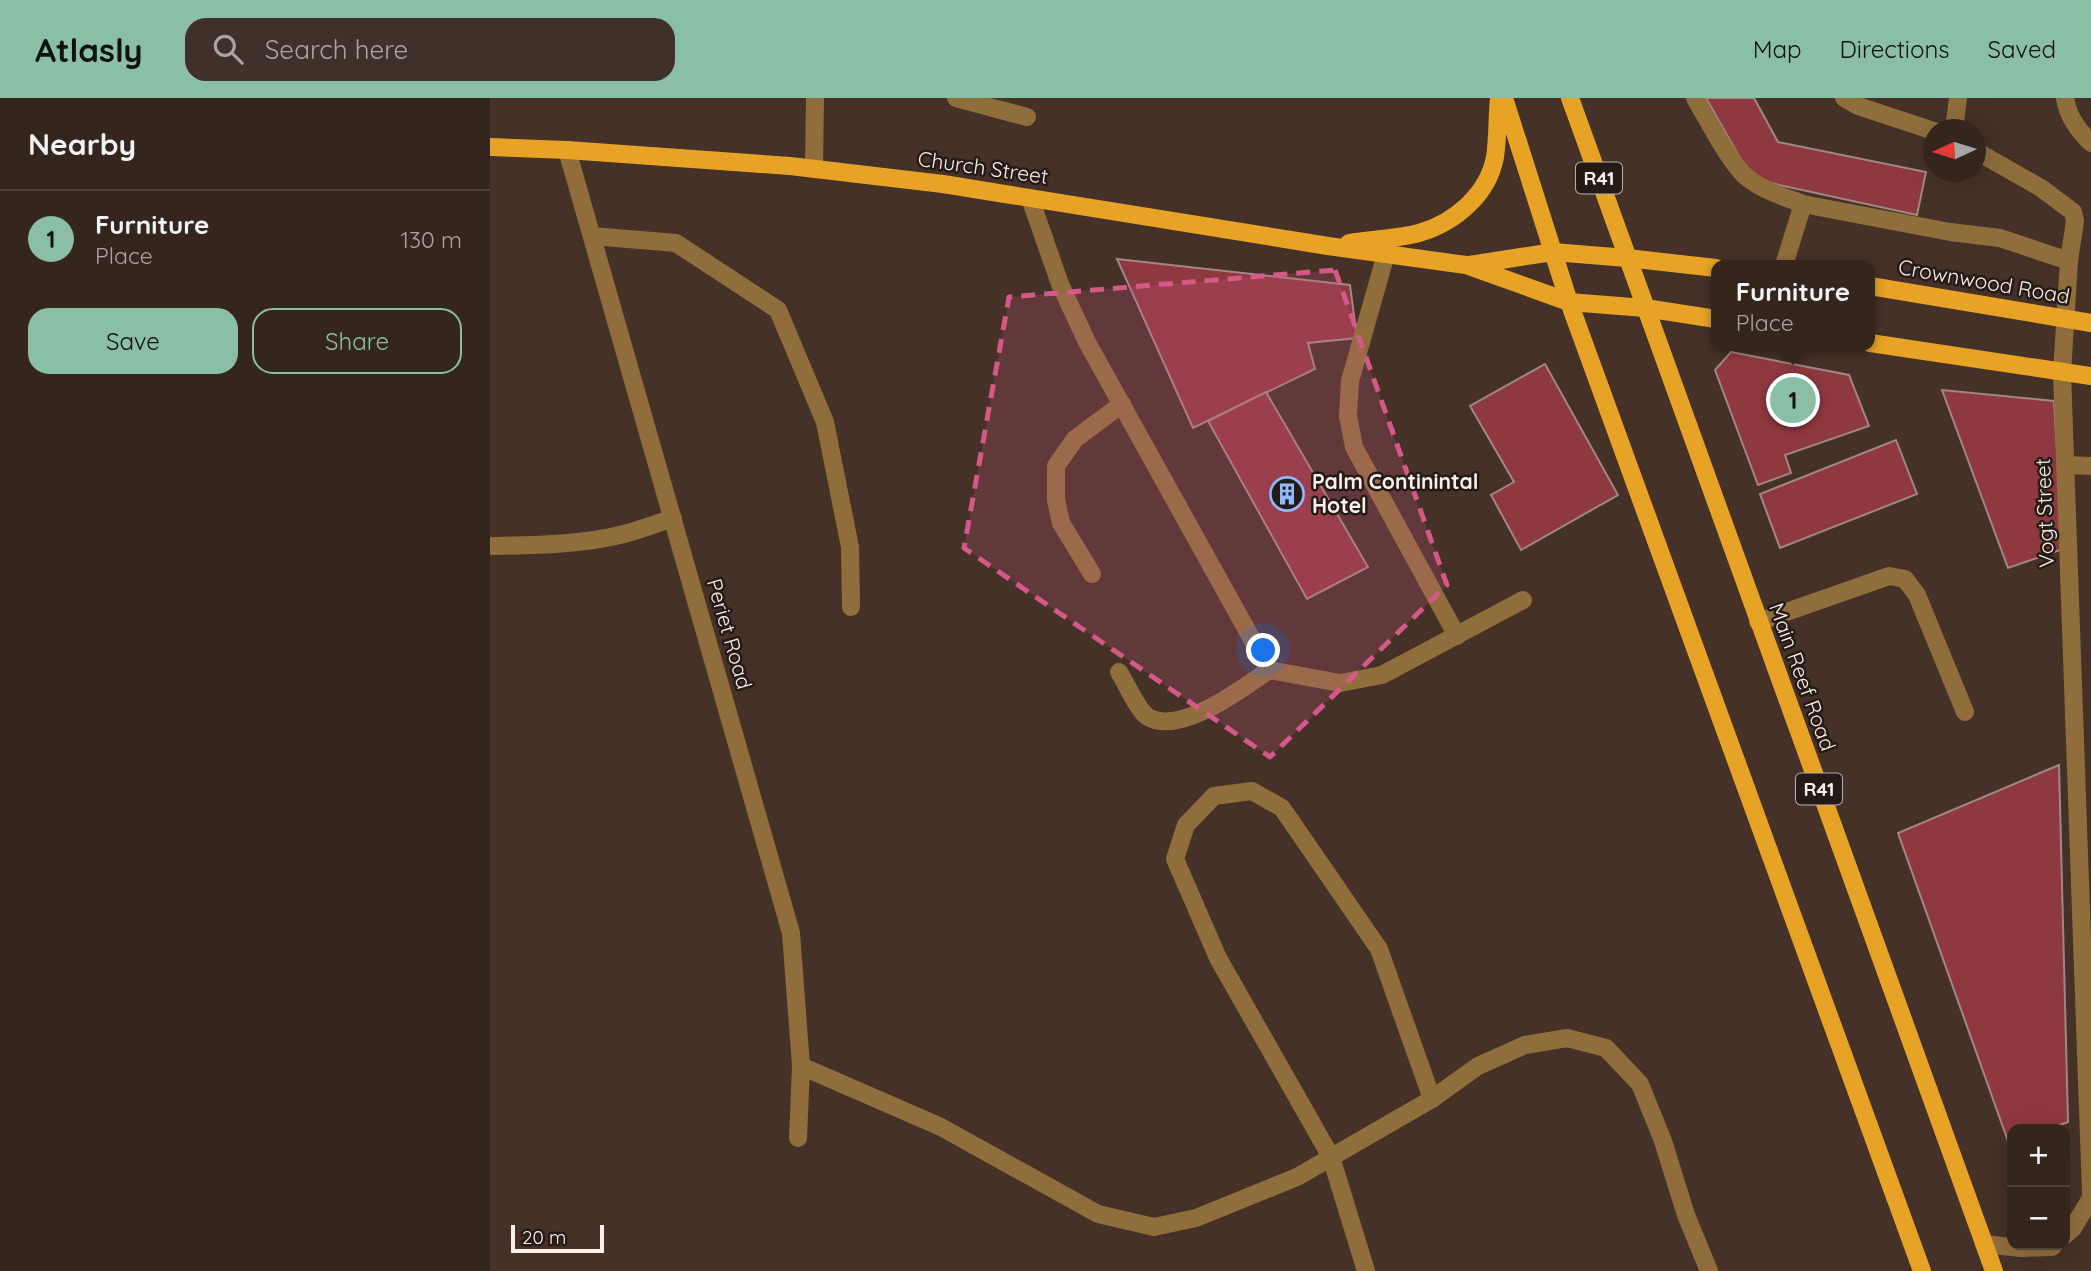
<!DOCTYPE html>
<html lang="en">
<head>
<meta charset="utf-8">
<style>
	body { margin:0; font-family:Quicksand,sans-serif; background:#3f312a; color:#f1f3f6 }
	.controls { position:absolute; right:21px; bottom:21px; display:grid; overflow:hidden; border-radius:14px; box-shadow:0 7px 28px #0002 }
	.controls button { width:63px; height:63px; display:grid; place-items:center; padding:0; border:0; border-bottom:2px solid #4e423b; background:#34251d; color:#f1f3f6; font:35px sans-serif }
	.compass { position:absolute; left:1433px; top:21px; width:63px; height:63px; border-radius:50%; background:#34251d; box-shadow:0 7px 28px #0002; rotate:266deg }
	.scale { position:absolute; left:21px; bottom:18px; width:93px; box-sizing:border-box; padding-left:7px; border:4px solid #fdf0e9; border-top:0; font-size:19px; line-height:24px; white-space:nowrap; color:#fdf0e9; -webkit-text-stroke:5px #241b17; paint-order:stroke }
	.you { position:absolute; left:774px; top:553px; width:24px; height:24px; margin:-18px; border:5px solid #fff; border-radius:50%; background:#1a73e8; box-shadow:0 0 0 10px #1a73e833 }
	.badge { display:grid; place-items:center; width:46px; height:46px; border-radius:50%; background:#8abfa5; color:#111; font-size:23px; font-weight:700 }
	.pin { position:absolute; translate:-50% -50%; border:4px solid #fff; box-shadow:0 2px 7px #0006 }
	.popup { position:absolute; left:1221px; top:162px; width:164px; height:91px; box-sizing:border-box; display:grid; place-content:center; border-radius:14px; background:#34251d; filter:drop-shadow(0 2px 5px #0005); font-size:23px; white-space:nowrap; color:#a9a5a4 }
	.popup b { font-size:26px; color:#f1f3f6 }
	.popup::after { content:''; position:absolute; left:50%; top:100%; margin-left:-14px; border:14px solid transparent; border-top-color:#34251d }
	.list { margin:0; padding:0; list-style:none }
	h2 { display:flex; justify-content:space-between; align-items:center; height:91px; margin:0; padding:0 28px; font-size:30px }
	h2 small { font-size:23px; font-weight:400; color:#a9a5a4 }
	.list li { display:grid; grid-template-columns:46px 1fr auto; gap:21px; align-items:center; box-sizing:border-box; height:98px; padding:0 28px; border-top:2px solid #4e423b }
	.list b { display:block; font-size:26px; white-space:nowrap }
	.list p { margin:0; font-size:23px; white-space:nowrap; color:#a9a5a4 }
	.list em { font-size:23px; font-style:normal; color:#a9a5a4 }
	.actions { display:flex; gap:14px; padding:21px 28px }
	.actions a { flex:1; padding:16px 0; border:2px solid #8abfa5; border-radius:21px; text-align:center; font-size:24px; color:#8abfa5 }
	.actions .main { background:#8abfa5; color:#111 }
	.icon { flex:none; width:38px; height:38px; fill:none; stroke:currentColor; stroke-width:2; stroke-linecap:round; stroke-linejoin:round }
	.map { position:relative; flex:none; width:1601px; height:1173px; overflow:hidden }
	header { display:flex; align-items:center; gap:42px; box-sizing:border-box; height:98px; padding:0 35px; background:#8abfa5; color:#111 }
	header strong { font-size:33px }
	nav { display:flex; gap:38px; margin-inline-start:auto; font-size:24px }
	.search { width:490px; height:63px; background:#3f312a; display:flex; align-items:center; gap:18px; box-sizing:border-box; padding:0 24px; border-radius:21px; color:#a9a5a4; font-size:26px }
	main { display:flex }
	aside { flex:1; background:#34251d }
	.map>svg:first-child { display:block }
</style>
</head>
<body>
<header>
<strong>Atlasly</strong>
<div class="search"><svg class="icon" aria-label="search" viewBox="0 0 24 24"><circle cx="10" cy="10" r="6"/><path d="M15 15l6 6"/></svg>Search here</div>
<nav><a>Map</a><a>Directions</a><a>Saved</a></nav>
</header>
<main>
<aside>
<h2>Nearby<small></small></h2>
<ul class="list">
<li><span class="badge">1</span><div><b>Furniture</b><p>Place</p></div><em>130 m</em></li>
</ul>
<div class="actions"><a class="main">Save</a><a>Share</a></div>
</aside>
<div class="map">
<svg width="1601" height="1173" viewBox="0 0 1601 1173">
	<rect width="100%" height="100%" fill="#453127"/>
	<g fill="#8e383f" stroke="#a28686" stroke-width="2">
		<polygon points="1216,0 1264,0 1288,44 1436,74 1427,117 1262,81"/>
		<polygon points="627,161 860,187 867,240 818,245 825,271 703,330"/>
		<polygon points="1241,254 1359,277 1379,328 1295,357 1301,375 1268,387 1225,272"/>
		<polygon points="1055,266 1128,397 1031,452 1001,397 1024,384 980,308"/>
		<polygon points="1452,292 1564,303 1573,451 1518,470"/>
		<polygon points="776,294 878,469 817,501 718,323"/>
		<polygon points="1406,342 1427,396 1290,450 1270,396"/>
		<polygon points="1569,667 1578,1024 1559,1031 1522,1031 1522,1045 1519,1046 1408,735"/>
	</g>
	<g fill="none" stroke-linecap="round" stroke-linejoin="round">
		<g stroke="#8f6e3c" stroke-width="18">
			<polyline points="466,0 537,19"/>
			<path d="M 1205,0 C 1217,20 1241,68 1259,81 C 1274,93 1295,99 1313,106 L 1460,134 L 1510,140 L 1579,163 L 1572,275 L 1601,1096"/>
			<polyline points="1354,0 1368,8 1444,33"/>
			<path d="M 1575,0 C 1578,19 1588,32 1601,45"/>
			<polyline points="1464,32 1468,0"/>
			<polyline points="77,52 301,835 311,968 308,1040"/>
			<polyline points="1486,53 1551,90 1583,114 1585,123 1579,163"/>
			<polyline points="324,71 325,0"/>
			<polyline points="540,100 570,186 597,244 779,572 850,585 892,577 1033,502"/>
			<polyline points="102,138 186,145 288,212 335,324 360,449 361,509"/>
			<polyline points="896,156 860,283 858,318 864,349 967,538"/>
			<polyline points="1294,167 1313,106"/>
			<polyline points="1576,367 1601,368"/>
			<path d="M 0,448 C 44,447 88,447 130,437 C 148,433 165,426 183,420"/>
			<polyline points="602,476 571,425 566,402 566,368 585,341 632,306"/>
			<polyline points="1268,524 1399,478 1415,481 1427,497 1475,614"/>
			<path d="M 629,574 C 636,585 648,613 658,619 C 690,638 753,590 779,572"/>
			<polyline points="311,968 451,1029 608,1116 664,1129 706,1120 807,1079 942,1001 988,968 1035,947 1077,940 1116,950 1150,986 1173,1043 1196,1117 1219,1173"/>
			<polyline points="1575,1137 1583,1130 1601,1100"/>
			<polyline points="1494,1146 1531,1150 1562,1149 1564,1147"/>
			<polyline points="876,1173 841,1059 728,860 685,761 696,727 724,698 762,693 792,710 889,851 942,1001"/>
		</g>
		<g stroke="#e7a325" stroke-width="18">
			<polyline points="1014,0 1079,204 1432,1173"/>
			<polyline points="1080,0 1504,1173"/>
			<polyline points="0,49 77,52 300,68 453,86 838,148 976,167 1079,204 1155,210 1226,221"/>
			<path d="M 859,145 C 882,141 907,141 929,135 C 964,125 998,97 1005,59 C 1008,40 1007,19 1009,0"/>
			<polyline points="979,167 1063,154 1137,160 1226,170"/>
			<polyline points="1380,188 1601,225"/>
			<polyline points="1380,245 1601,278"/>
		</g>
	</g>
	<path fill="#d45986" fill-opacity="0.2" stroke="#d45986" stroke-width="5" stroke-dasharray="14 9" stroke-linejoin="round" d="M 845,172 L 957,487 L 780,659 L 474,450 L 519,199 Z"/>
	<defs>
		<g id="building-ring" transform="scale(1.75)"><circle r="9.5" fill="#241b17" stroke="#90b8fd" stroke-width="1.5"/><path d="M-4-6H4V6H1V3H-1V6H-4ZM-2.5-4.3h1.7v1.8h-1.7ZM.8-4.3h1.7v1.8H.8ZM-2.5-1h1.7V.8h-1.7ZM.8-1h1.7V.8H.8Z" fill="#90b8fd"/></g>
	</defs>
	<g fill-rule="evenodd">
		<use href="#building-ring" x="797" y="396"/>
	</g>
	<g text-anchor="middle" stroke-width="5" stroke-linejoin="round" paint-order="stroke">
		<g fill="#241b17" stroke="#bcb0aa" stroke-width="2">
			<rect x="1086" y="64.5" width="46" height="31" rx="5"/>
			<rect x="1306" y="675.5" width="46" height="31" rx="5"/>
		</g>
		<g font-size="19" font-weight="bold" fill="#fdf0e9">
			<text x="1109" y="87">R41</text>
			<text x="1329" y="698">R41</text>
		</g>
		<g font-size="21" fill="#fdf0e9" stroke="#241b17">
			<text transform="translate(493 70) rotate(8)" y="7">Church Street</text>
			<text transform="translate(1494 184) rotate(10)" y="7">Crownwood Road</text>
			<text transform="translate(1555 415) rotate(-92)" y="7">Vogt Street</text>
			<text transform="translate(239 536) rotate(74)" y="7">Periet Road</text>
			<text transform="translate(1312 579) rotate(70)" y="7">Main Reef Road</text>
		</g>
		<g font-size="21" font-weight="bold" fill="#fdf0e9" stroke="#241b17" text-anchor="start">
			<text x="822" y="391">Palm Continintal<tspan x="822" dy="24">Hotel</tspan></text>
		</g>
	</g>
</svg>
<div class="controls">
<button>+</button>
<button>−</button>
</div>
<svg class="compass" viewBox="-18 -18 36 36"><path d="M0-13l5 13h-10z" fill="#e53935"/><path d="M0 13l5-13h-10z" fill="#a9a5a4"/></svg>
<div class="scale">20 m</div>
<div class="you"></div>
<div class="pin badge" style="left:1303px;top:302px">1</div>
<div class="popup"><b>Furniture</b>Place</div>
</div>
</main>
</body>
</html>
